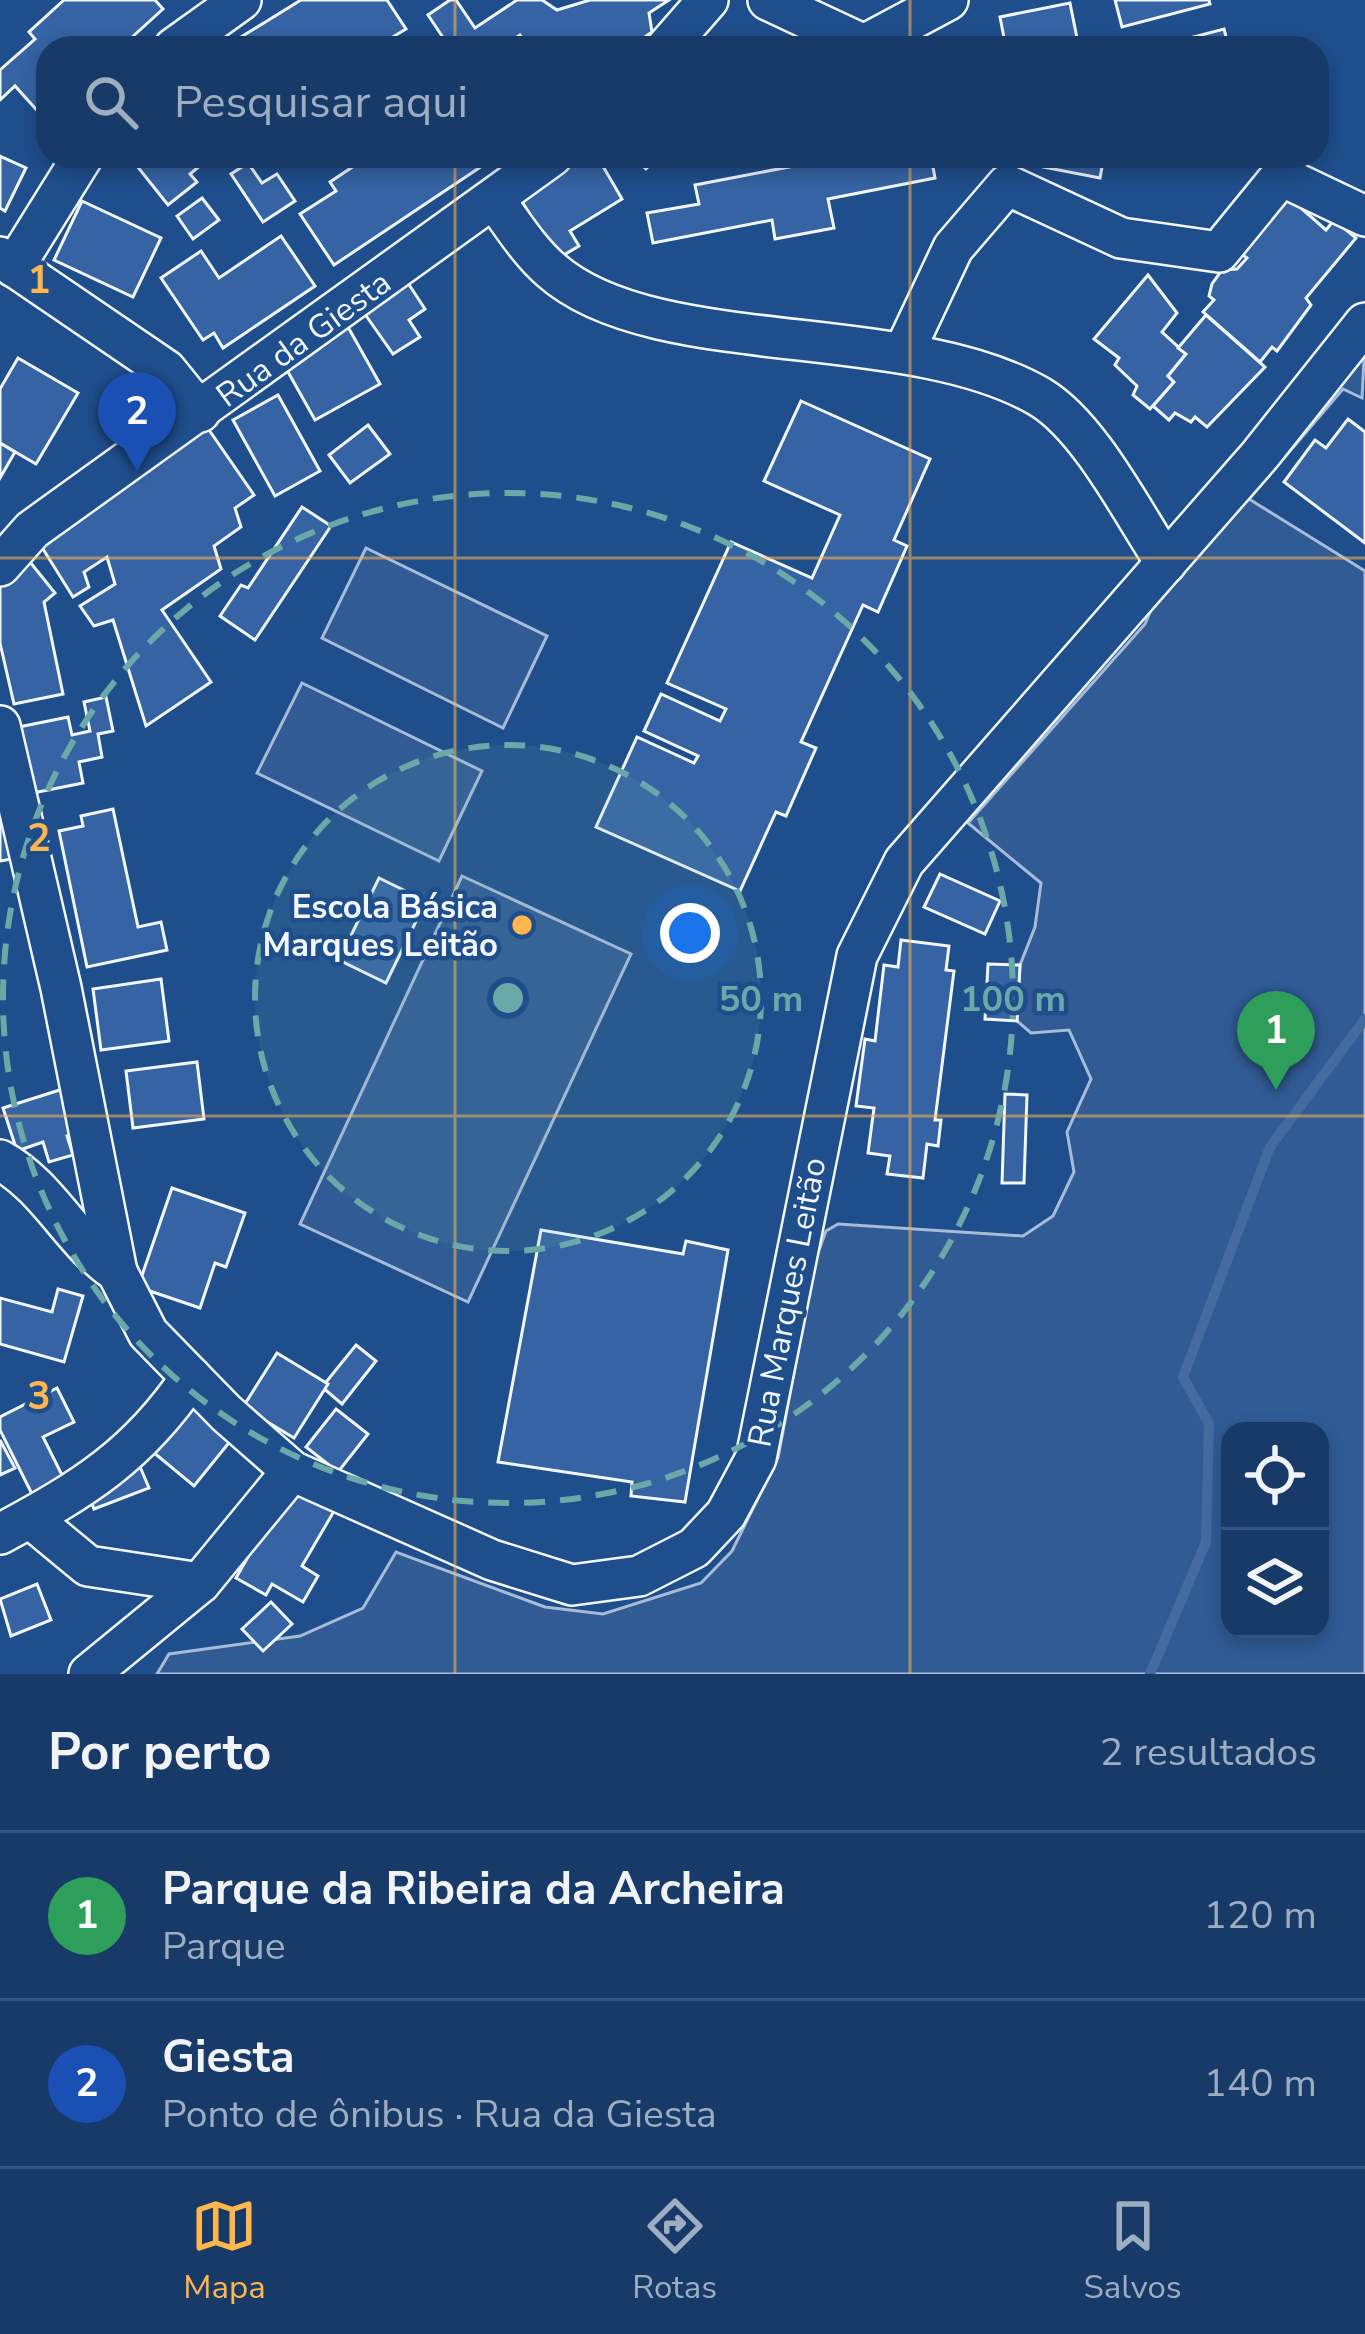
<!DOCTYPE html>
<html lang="pt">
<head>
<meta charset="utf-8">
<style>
	body { margin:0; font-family:"Nunito Sans",sans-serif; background:#20416f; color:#f1f3f6 }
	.controls { position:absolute; right:36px; bottom:36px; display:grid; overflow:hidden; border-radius:24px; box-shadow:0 6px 18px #0003 }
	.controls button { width:108px; height:108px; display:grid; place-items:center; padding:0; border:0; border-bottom:3px solid #36547d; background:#173a69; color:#f1f3f6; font:60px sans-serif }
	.you { position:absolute; left:690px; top:933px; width:42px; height:42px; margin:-30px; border:9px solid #fff; border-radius:50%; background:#1a73e8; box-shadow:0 0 0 18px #1a73e833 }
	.badge { display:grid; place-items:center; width:78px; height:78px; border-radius:50%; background:#ffb74d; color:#fff; font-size:39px; font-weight:700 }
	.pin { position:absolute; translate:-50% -99px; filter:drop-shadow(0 3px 6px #0008) }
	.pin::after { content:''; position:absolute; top:63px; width:42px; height:36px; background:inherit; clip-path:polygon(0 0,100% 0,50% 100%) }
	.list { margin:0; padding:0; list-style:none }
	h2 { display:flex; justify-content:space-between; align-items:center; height:156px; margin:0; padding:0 48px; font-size:51px }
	h2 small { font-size:39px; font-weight:400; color:#9eadc0 }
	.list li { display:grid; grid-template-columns:78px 1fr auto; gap:36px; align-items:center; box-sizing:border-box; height:168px; padding:0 48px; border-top:3px solid #36547d }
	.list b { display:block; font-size:45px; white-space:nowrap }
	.list p { margin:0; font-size:39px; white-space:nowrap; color:#9eadc0 }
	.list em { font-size:39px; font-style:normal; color:#9eadc0 }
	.icon { flex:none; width:66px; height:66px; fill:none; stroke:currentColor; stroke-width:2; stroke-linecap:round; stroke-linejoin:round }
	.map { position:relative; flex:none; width:1365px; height:1674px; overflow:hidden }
	.search { position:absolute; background:#173a69; box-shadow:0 6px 18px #0003; left:36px; right:36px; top:36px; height:132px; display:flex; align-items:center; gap:30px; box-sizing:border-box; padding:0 42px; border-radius:36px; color:#9eadc0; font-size:45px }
	.sheet { height:492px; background:#173a69 }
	nav { display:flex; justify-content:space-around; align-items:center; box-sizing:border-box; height:168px; border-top:3px solid #36547d; background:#173a69; font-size:33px; color:#9eadc0 }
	nav a { display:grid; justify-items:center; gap:6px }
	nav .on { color:#ffb74d }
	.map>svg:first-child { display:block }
</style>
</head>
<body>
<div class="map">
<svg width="1365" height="1674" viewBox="0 0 1365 1674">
	<rect width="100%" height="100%" fill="#1f4e8c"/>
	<g fill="#305b95" stroke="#a8bbd7" stroke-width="3" fill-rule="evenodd">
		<path d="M 1365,340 L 1362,398 L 1343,389 L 1249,499 L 1365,571 L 1365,1674 L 157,1674 L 169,1654 L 300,1636 L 363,1608 L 396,1552 L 545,1607 L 603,1614 L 701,1583 L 732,1551 L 778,1458 L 815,1261 L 826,1231 L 838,1224 L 1023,1236 L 1053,1216 L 1074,1172 L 1067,1132 L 1091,1079 L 1069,1030 L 1031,1033 L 1017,1021 L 1020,965 L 1035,927 L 1041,883 L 968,823 L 1145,624 L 1151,610 L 1142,590 ZM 1230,1431 L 1320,1431 L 1320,1629 L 1230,1629 Z"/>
		<polygon points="366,548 547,636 503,728 322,638"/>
		<polygon points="302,683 482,771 439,861 257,773"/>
		<polygon points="462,876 631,954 468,1302 300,1224"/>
	</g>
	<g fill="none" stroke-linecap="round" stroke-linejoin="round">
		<polyline stroke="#446ba0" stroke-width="10" points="1150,1674 1206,1542 1209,1424 1183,1377 1270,1147 1365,1019"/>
	</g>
	<g fill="#3563a3" stroke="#f2f6ff" stroke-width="3">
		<polygon points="64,0 155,0 163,9 120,48 48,48 48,113 43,117 15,86 0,100 0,70 35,39 29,32"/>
		<polygon points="301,0 387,0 406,29 374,48 241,48 236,40"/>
		<polygon points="450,0 456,0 475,28 517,0 542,0 557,10 590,0 669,0 649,13 652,32 629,48 529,48 520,35 500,48 450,48 428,15"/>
		<polygon points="1115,0 1209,0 1210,4 1122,27"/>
		<polygon points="1070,3 1079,48 1006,48 1000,17"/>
		<polygon points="1224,29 1229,48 1151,48"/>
		<polygon points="0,156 26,168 5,211 0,208"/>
		<polygon points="129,156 212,156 190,174 197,182 168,205"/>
		<polygon points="369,156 497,156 334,265 300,214 336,191 330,182"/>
		<polygon points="585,156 597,156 622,199 570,231 579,246 557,259 518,195"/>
		<polygon points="632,156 658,156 646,169"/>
		<polygon points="846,156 931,156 935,178 828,199 834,228 775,239 772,220 653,243 647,213 699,204 695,185"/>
		<polygon points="986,156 1104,156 1100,178"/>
		<polygon points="248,163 262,183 277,174 295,201 263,222 231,174"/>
		<polygon points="1284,193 1326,230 1334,220 1356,238 1306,298 1311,305 1277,351 1272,347 1260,362 1203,312 1214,300 1209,296 1212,284 1222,270 1237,269 1247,258 1240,253"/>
		<polygon points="202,198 219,220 193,239 177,216"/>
		<polygon points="82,201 161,238 133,297 54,260"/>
		<polygon points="281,236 315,286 223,348 214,333 203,340 161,278 201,251 219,278"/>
		<polygon points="1148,275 1177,313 1162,332 1186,354 1168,376 1174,382 1150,409 1133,395 1137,386 1115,365 1119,358 1094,339"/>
		<polygon points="406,280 425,309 409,320 420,337 393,354 362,310"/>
		<polygon points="1206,315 1265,367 1207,427 1195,417 1191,422 1175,413 1169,420 1153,406 1174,382 1168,376 1186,354 1178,348"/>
		<polygon points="348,327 380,384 315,420 283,363"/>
		<polygon points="18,358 78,393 36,464 0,443 0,389"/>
		<polygon points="278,395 320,471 275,496 233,420"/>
		<polygon points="801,401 930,459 894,540 907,546 878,612 863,605 801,742 816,748 786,816 776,812 740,891 596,827 637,737 694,763 698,756 644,731 661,694 720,721 726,709 667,683 731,542 812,578 840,515 764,481"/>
		<polygon points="1348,419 1365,432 1365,543 1284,482 1315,440 1326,448"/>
		<polygon points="368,425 390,454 350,483 329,455"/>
		<polygon points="207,427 254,495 235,508 241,527 214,546 221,569 162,610 211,682 146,726 113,620 94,626 80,606 115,584 107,557 84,572 89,587 73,597 38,541"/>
		<polygon points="0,443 15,452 0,478"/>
		<polygon points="302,507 331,526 255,640 220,616 241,585 248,588"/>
		<polygon points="26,557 55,593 44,602 63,694 14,704 0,643 0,578"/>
		<polygon points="106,697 113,731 98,734 102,757 79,762 83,783 33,793 19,727 68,717 72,735 90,731 84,702"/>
		<polygon points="0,791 12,859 0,861"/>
		<polygon points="113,809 138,927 161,922 167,950 87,967 59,831 83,826 81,816"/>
		<polygon points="940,874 1000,901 985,934 924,907"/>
		<polygon points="379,878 426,901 386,983 339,960"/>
		<polygon points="901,940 949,946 946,970 954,971 935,1120 941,1120 938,1146 927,1144 923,1178 887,1174 890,1156 868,1153 874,1108 856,1106 865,1039 875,1041 884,965 898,967"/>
		<polygon points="988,964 1020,965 1017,1021 985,1019"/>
		<polygon points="161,979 169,1041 101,1050 93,989"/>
		<polygon points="197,1062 204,1119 133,1128 126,1071"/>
		<polygon points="66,1088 80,1131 67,1136 73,1155 49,1162 43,1142 17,1151 3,1108"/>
		<polygon points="1005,1094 1027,1095 1024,1183 1002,1183"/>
		<polygon points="172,1188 245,1213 226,1267 215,1263 200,1308 138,1287"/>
		<polygon points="541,1230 683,1254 686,1241 728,1250 685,1502 631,1496 632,1482 498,1462"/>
		<polygon points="58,1289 83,1296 64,1362 0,1344 0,1298 52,1312"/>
		<polygon points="356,1345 376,1361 342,1404 322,1387"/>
		<polygon points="277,1353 328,1384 294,1438 243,1407"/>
		<polygon points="57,1388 74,1422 43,1437 64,1479 32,1494 0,1430 0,1417"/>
		<polygon points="191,1406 232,1439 194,1486 153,1452"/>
		<polygon points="336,1409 368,1434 338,1472 306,1447"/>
		<polygon points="0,1440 15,1468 0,1475"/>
		<polygon points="138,1462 149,1488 94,1509 84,1483"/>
		<polygon points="292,1480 337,1506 302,1566 318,1576 303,1602 272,1584 266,1595 236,1578"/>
		<polygon points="37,1584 51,1620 11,1636 0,1599"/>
		<polygon points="271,1602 292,1624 263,1651 242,1629"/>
	</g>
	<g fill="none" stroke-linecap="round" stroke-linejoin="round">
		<g stroke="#f2f6ff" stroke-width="44">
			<g id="minor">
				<polyline points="768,0 864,45 948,0"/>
				<polyline points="174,48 241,0"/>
				<polyline points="666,48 708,0"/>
				<path d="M 494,199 C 512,223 528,250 551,270 C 653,361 907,319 1040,397 C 1090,427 1133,514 1166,563"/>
				<polyline points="0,257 166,370 200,412"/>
				<polyline points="14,267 83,156"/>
				<polyline points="904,352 953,248 1007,185 1121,238 1219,252 1281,176 1365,216"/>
				<polyline points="0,566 32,530 552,156"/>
				<polyline points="0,726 61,988 117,1272 148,1333 226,1413 292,1471 492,1560 572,1585 639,1576 694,1548 726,1514 756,1458 857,956 904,862 1260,455 1365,323"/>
				<path d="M 0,1160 C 49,1187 72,1242 117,1272"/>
				<polyline points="30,1518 88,1566 200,1583"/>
				<path d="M 0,1534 C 82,1490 138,1456 191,1377"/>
				<polyline points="89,1674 200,1583 292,1471"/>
			</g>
		</g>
		<use href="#minor" stroke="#1f4e8c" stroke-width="39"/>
	</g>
	<path fill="none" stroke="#ffb74d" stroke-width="3" stroke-opacity="0.55" d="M 455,0 L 455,48M 910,0 L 910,48M 455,156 L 455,1674M 910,156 L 910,1674M 0,558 L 1365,558M 0,1116 L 1365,1116"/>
	<circle cx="508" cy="998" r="253" fill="#6aa9a8" fill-opacity=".12"/>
	<g fill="none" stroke="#6aa9a8" stroke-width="6" stroke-dasharray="21 15">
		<circle cx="508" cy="998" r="253"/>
		<circle cx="508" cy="998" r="505"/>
	</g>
	<circle fill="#ffb74d" stroke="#1f4e8c" stroke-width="4.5" cx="522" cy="925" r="12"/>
	<g text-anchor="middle" stroke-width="9" stroke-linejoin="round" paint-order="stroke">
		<g font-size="33" fill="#f2f6ff" stroke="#1f4e8c">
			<text transform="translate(303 338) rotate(-36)" y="12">Rua da Giesta</text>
			<text transform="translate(786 1302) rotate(-79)" y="12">Rua Marques Leitão</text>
		</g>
		<g font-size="33" font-weight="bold" fill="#f2f6ff" stroke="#1f4e8c" text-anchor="end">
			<text x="498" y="918">Escola Básica<tspan x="498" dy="38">Marques Leitão</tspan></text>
		</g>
	</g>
	<g font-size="39" text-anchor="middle" font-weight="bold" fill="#ffb74d" stroke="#1f4e8c" stroke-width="9" stroke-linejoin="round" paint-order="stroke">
		<text x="39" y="293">1</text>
		<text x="39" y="851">2</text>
		<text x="39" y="1409">3</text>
	</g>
	<circle cx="508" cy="998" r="18" fill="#6aa9a8" stroke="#1f4e8c" stroke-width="6"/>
	<g font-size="36" text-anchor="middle" font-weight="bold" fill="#6aa9a8" stroke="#1f4e8c" stroke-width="9" stroke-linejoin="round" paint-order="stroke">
		<text x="761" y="1011">50 m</text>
		<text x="1013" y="1011">100 m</text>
	</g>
</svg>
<div class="controls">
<button><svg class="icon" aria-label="locate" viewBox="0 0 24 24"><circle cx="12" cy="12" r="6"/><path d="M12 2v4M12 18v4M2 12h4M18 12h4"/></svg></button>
<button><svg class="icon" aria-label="layers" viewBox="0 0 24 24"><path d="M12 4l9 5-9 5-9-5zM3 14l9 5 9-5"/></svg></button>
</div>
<div class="you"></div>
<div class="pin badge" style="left:1276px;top:1090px;background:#2e9e5b">1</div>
<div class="pin badge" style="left:137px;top:471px;background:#1a4fb4">2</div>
<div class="search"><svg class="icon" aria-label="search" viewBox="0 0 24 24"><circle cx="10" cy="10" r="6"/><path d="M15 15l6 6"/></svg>Pesquisar aqui</div>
</div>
<section class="sheet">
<h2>Por perto<small>2 resultados</small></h2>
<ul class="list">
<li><span class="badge" style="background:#2e9e5b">1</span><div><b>Parque da Ribeira da Archeira</b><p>Parque</p></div><em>120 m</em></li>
<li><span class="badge" style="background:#1a4fb4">2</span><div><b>Giesta</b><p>Ponto de ônibus · Rua da Giesta</p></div><em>140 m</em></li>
</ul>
</section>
<nav>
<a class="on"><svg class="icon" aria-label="map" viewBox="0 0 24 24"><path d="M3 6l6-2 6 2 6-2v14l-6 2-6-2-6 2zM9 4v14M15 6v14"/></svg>Mapa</a>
<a><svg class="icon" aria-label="directions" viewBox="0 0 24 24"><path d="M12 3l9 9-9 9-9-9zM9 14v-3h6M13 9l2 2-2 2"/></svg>Rotas</a>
<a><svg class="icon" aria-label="saved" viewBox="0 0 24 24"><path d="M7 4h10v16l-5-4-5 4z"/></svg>Salvos</a>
</nav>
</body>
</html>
